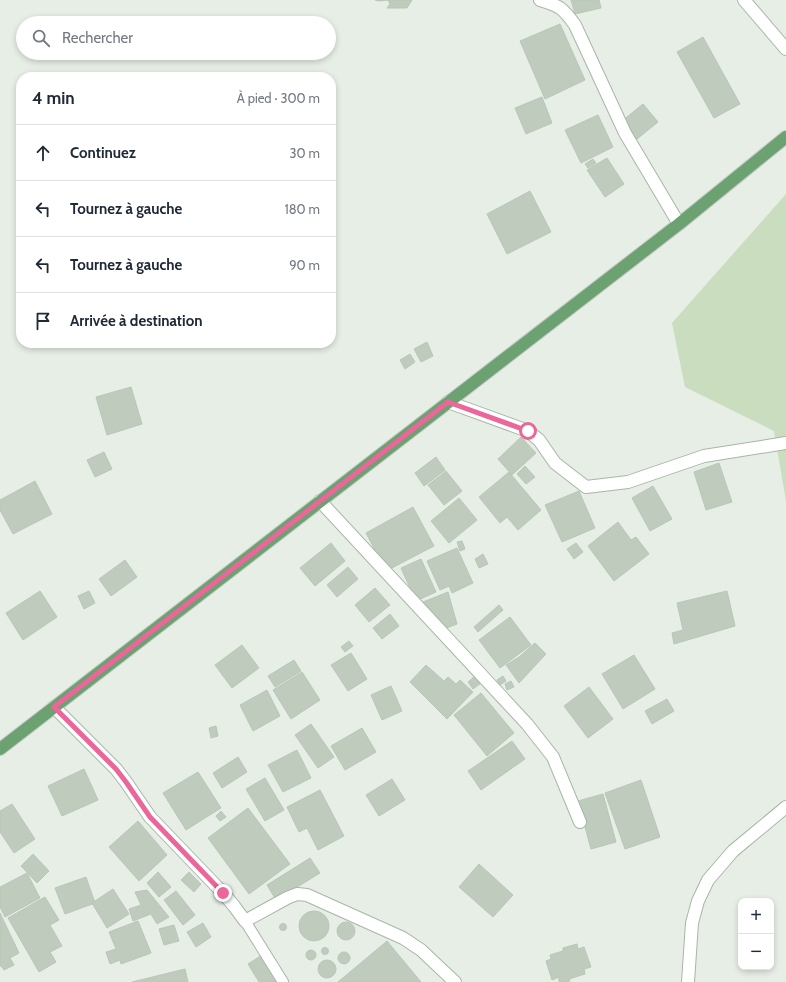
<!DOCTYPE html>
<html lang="fr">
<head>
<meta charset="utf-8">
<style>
	body { margin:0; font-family:Cabin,sans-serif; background:#f6f6f7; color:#1f2937 }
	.controls { position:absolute; right:12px; bottom:12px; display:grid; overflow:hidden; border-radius:8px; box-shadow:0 2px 6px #0003 }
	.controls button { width:36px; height:36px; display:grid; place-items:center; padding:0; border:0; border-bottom:1px solid #e0e1e3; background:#fff; color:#1f2937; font:20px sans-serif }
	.stop { position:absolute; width:12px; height:12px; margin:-9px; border:3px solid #eb6699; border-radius:50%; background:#fff }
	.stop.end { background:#eb6699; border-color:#fff; box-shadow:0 1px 4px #0008 }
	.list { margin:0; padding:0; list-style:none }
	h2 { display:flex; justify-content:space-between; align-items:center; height:52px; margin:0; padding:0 16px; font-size:17px }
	h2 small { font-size:13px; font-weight:400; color:#747a83 }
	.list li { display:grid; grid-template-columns:26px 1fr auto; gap:12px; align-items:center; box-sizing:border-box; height:56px; padding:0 16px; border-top:1px solid #e0e1e3 }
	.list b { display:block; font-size:15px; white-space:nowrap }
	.list em { font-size:13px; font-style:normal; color:#747a83 }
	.icon { flex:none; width:22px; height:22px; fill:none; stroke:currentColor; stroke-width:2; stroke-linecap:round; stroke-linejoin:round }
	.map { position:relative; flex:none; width:786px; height:982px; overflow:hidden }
	.search { position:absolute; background:#fff; box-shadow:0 2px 6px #0003; left:16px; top:16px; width:320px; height:44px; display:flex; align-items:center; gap:10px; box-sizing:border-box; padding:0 14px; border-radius:22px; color:#747a83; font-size:15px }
	.panel { position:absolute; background:#fff; box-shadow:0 2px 6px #0003; left:16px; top:72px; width:320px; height:276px; border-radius:16px }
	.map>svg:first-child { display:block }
</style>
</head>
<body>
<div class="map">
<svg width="786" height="982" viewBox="0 0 786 982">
	<rect width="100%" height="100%" fill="#e6eee5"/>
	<polygon fill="#caddbf" points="786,194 786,501 774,431 685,387 672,323"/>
	<g fill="#bfcbbd" stroke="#b8c7b8">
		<polygon points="375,0 412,0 407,8 387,8 390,4 388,0 379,1"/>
		<polygon points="571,0 599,0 601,8 575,14"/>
		<polygon points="560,24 585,80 545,99 520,41"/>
		<polygon points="703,37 740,104 714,118 677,52"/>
		<polygon points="542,97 552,123 526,134 515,108"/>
		<polygon points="643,104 658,122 637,139 622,121"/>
		<polygon points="598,115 613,147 581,163 565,130"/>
		<polygon points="607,158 624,184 605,197 587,170"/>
		<polygon points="593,159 596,163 588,168 585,164"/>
		<polygon points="530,191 551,232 507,254 487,214"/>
		<polygon points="427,342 433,356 421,362 414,349"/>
		<polygon points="410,354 415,362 405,369 400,360"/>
		<polygon points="131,387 142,424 107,435 96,397"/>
		<polygon points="521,437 536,453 512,475 498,459"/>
		<polygon points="104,452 112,469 95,477 87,460"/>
		<polygon points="436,457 445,470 424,486 415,473"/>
		<polygon points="719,463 732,502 706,510 694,472"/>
		<polygon points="525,466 535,477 526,484 517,474"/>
		<polygon points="446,471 462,491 444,505 428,485"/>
		<polygon points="509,472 541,510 518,530 507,517 500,523 479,497"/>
		<polygon points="35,481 52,514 13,534 0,510 0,500"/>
		<polygon points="653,486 672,519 650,531 632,498"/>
		<polygon points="579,491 595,528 562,542 545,505"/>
		<polygon points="459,498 477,520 449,543 431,521"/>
		<polygon points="413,507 434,546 386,571 366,533"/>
		<polygon points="618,522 631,540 636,537 649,554 614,581 588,546"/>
		<polygon points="462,541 465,549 460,551 457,542"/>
		<polygon points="331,543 345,561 315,586 300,568"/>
		<polygon points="576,543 583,552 574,559 567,549"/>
		<polygon points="457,548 473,583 452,593 449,586 440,590 427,561"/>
		<polygon points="483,554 488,564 479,568 475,559"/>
		<polygon points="421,559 436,592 416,601 401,568"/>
		<polygon points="125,560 137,577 111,596 99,579"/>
		<polygon points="348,567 358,579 337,597 327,585"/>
		<polygon points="375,588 390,605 369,622 355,605"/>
		<polygon points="40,591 57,617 23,640 6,613"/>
		<polygon points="89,591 95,603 84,609 78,596"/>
		<polygon points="727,591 735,626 674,644 672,633 683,630 677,603"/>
		<polygon points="448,592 457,624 444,629 418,604"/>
		<polygon points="499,605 503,610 478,632 474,627"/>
		<polygon points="390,614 399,626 382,639 373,628"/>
		<polygon points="510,617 531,645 500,668 479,640"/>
		<polygon points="349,641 353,646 345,652 341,647"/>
		<polygon points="535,643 546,654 519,683 506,665 519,657"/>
		<polygon points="242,645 259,668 232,688 215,665"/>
		<polygon points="351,653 367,679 348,691 331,665"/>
		<polygon points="634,655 655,689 623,709 602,674"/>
		<polygon points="294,660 301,671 275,687 268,676"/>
		<polygon points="426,665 444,681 448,677 456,684 460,680 473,692 447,719 410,682"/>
		<polygon points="302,672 320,700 291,719 273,690"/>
		<polygon points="475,676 481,683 473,689 468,682"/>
		<polygon points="503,676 506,681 500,685 497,680"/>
		<polygon points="511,681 514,687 507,690 505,684"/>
		<polygon points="391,686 402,711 382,720 371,695"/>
		<polygon points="589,687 613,719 588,738 564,706"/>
		<polygon points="267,690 280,716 253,731 240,705"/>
		<polygon points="481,693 514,733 487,756 454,715"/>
		<polygon points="667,699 674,711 652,724 645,711"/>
		<polygon points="311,724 334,757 318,768 295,735"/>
		<polygon points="216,726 218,736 211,738 209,728"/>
		<polygon points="362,728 376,752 345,770 331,746"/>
		<polygon points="512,741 525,759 481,790 468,771"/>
		<polygon points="297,750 311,778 283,792 268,765"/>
		<polygon points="238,757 247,772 222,788 213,773"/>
		<polygon points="84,769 98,800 62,816 48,786"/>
		<polygon points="198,772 221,808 186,830 163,793"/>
		<polygon points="265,778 284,810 265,821 246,789"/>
		<polygon points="392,779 405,800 379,816 366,795"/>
		<polygon points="641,780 660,837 625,849 605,793"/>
		<polygon points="320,790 344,836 318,850 307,828 299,832 287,807"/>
		<polygon points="603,794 616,842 591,849 578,801"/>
		<polygon points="12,804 35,839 14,853 0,832 0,811"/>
		<polygon points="248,808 290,864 249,894 208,838"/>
		<polygon points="221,811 226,817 220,821 216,816"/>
		<polygon points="138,821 167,855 139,881 109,847"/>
		<polygon points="33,854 49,871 37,883 21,866"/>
		<polygon points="310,858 320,873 276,900 267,885"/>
		<polygon points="479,864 513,895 493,917 459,887"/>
		<polygon points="158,872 171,887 159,897 147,883"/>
		<polygon points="189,872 201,884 194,892 181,880"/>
		<polygon points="27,873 40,898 5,917 0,907 0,887"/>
		<polygon points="86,877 95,903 65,914 55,888"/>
		<polygon points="113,889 129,914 107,928 92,903"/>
		<polygon points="147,890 169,917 157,924 151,914 133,921 129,909 141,905 135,892"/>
		<polygon points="176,891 195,915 183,925 164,900"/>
		<polygon points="45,897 59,920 50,925 62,946 50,952 56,962 39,972 8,918"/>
		<circle cx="314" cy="926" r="15"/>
		<polygon points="0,913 19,953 10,958 14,965 4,970 1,966 0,966"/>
		<polygon points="138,921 151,953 121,964 120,960 110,964 106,952 116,949 109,932"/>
		<circle cx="346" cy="931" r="9"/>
		<polygon points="203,923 211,937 196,947 187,932"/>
		<circle cx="283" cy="927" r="3.5"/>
		<polygon points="174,925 179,941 164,945 159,929"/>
		<polygon points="387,941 421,982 338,982"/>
		<polygon points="577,944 578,949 584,947 591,967 584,969 585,974 569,979 570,981 559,982 559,977 552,980 546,961 551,959 550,955 563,951 563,948"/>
		<circle cx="325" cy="951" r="3.5"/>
		<circle cx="311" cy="955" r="5"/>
		<circle cx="344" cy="958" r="6"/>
		<polygon points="262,955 278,982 259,982 248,964"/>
		<circle cx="327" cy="969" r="9"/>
		<polygon points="185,969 188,982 132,982"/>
	</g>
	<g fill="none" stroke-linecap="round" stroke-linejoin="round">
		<g stroke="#a8b6a8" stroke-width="12">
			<polyline id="service" points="245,921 283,982"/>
		</g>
		<g stroke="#a8b6a8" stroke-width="14">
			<g id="minor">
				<path d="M 540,0 C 560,6 563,8 575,25 L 625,133 L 679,224"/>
				<polyline points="744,0 786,49"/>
				<polyline points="448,402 528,431 539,440 555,463 586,487 628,482 704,456 786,443"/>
				<polyline points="320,501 527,724 553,757 580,822"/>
				<polyline points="54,707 116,769 126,782 150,817 223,893 234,906 245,921 287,898 297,894 307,895 403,938 421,950 455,982"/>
				<polyline points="688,982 692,923 698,901 708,880 733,851 786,807"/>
			</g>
		</g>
		<g stroke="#c2c9c3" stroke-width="14">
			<polyline id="primary" points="0,749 679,224 786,137"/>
		</g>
		<use href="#service" stroke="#fff" stroke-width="10"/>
		<use href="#minor" stroke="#fff" stroke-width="12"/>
		<use href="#primary" stroke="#6ca172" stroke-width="12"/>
	</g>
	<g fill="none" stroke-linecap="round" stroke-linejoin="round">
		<polyline stroke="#eb6699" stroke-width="5" points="223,893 150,817 126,782 116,769 54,707 448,402 528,431"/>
	</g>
</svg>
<div class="controls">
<button>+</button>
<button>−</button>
</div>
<div class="stop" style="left:528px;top:431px"></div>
<div class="stop end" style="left:223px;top:893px"></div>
<div class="search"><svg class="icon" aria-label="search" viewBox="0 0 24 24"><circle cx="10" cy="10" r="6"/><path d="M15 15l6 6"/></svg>Rechercher</div>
<section class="panel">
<h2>4 min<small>À pied · 300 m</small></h2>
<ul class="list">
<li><svg class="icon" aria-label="ahead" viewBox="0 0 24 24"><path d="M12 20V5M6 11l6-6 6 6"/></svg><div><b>Continuez</b></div><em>30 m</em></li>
<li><svg class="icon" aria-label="left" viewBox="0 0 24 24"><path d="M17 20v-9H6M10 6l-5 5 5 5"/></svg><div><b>Tournez à gauche</b></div><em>180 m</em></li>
<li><svg class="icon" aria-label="left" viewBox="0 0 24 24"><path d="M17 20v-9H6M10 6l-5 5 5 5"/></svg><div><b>Tournez à gauche</b></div><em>90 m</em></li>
<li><svg class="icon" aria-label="arrive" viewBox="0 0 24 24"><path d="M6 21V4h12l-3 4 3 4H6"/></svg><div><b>Arrivée à destination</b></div></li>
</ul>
</section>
</div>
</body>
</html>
